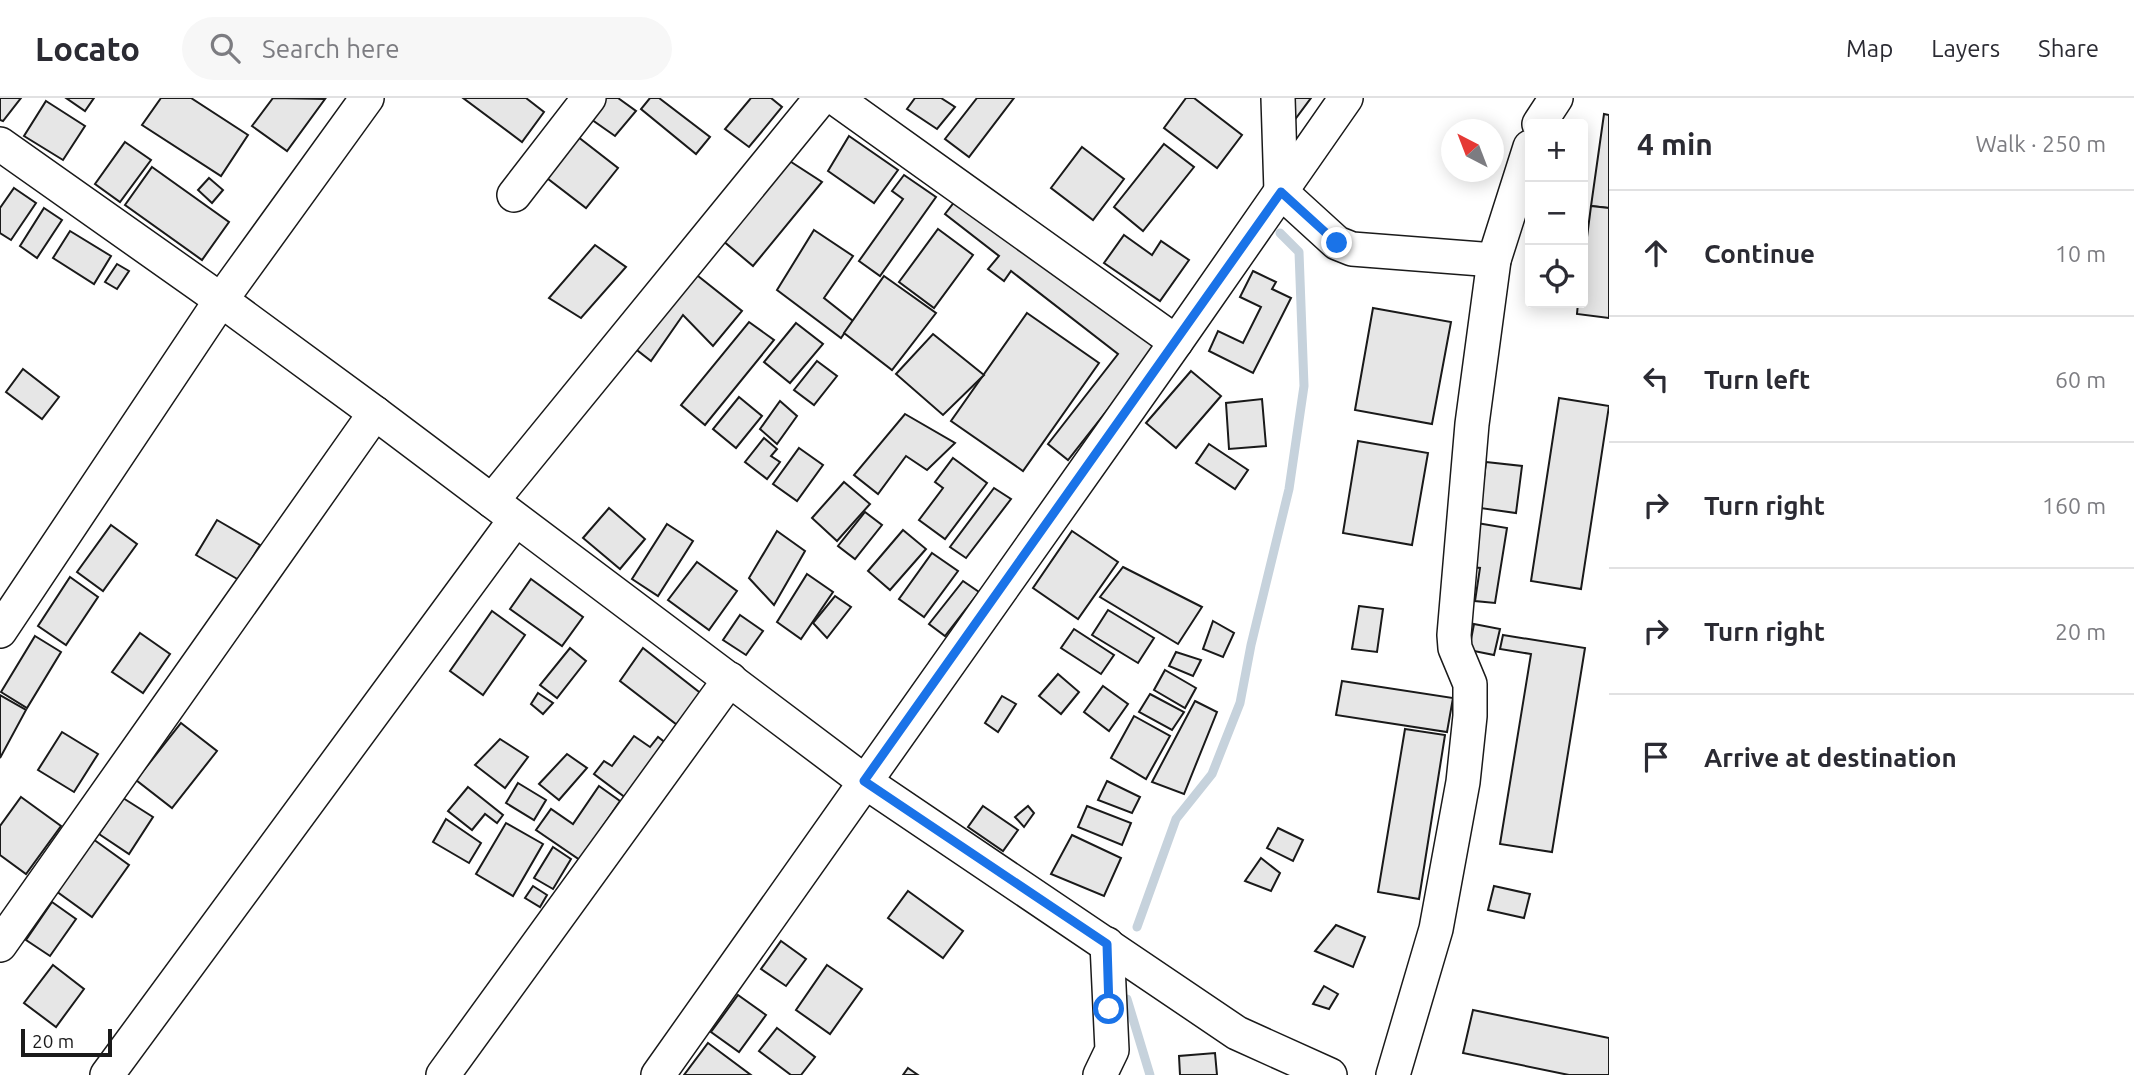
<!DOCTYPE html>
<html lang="en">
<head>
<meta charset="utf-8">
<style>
	body { margin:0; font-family:Ubuntu,sans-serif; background:#f7f7f7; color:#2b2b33 }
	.controls { position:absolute; right:21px; top:21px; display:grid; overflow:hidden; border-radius:7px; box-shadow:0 4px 18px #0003 }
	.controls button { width:63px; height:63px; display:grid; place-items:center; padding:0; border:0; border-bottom:2px solid #e1e1e2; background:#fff; color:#2b2b33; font:35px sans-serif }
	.compass { position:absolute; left:1441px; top:21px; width:63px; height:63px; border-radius:50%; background:#fff; box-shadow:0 4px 18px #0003; rotate:318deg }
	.scale { position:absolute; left:21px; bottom:18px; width:91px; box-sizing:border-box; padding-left:7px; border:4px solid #1a1a1a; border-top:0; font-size:19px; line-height:24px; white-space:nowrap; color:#1a1a1a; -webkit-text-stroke:5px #fff; paint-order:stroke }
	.stop { position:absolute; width:21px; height:21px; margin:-16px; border:5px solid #1a73e8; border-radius:50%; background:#fff }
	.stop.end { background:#1a73e8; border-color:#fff; box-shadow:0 2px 7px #0008 }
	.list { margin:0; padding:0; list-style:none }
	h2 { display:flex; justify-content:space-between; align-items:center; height:91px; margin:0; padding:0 28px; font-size:30px }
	h2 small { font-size:23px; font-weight:400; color:#7c7c81 }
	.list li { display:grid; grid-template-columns:46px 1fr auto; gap:21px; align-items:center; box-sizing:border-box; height:126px; padding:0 28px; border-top:2px solid #e1e1e2 }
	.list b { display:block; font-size:26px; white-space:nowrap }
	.list em { font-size:23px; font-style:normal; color:#7c7c81 }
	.icon { flex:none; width:38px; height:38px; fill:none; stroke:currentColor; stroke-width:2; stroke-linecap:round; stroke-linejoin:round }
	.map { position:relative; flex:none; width:1609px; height:977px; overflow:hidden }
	header { display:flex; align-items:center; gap:42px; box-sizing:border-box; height:98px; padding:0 35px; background:#fff; border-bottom:2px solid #e1e1e2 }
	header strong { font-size:33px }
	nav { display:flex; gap:38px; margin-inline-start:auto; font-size:24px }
	.search { width:490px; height:63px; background:#f7f7f7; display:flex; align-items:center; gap:18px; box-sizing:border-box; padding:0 24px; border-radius:38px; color:#7c7c81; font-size:26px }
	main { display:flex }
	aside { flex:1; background:#fff }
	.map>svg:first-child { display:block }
</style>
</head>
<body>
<header>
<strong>Locato</strong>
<div class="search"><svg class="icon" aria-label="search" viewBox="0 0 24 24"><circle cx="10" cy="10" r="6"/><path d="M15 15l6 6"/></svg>Search here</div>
<nav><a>Map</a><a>Layers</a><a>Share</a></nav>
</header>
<main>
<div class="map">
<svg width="1609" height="977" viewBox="0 0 1609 977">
	<rect width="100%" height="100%" fill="#fff"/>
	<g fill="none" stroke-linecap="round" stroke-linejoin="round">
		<g stroke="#c6d2dc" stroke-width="9">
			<polyline points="1137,829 1176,721 1212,676 1240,605 1251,547 1289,391 1304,288 1299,154 1280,135"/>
			<polyline points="1127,901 1150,977"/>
		</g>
	</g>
	<g fill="#e6e6e6" stroke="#1a1a1a" stroke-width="2">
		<polygon points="0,0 21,0 3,23 0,22"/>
		<polygon points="66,0 94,0 85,13"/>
		<polygon points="161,0 191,0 248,37 221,78 142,27"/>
		<polygon points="273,0 325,1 287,53 252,28"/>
		<polygon points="463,0 526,0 544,14 522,44"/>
		<polygon points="603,0 618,0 636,13 615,38 588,19"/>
		<polygon points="650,0 659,0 710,39 696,56 641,11"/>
		<polygon points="751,0 771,0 782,9 749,49 725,31"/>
		<polygon points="915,0 941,0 955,9 937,31 907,11"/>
		<polygon points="977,0 1014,0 969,59 945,41"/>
		<polygon points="1186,0 1194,0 1242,37 1217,70 1164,30"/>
		<polygon points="1282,0 1311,0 1282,39"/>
		<polygon points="46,3 85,28 63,62 24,38"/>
		<polygon points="1604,16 1609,17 1609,110 1591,108"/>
		<polygon points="573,35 618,70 586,110 543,77"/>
		<polygon points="849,38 898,72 874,105 828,73"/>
		<polygon points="125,44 151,62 120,104 95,86"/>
		<polygon points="1164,46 1194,69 1143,133 1114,109"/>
		<polygon points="1082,49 1124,81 1093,122 1051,90"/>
		<polygon points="785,60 822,84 753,168 722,142"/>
		<polygon points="152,69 229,124 202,162 125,107"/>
		<polygon points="904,77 936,99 880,178 859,163 903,101 892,93"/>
		<polygon points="209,80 223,92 212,105 198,92"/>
		<polygon points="14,90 36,105 11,142 0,135 0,110"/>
		<polygon points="959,98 1156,250 1068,362 1048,346 1118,256 1011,173 1004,183 988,171 999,158 945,116"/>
		<polygon points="1591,108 1609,110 1609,220 1577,216 1578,205 1583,205 1583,170"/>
		<polygon points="44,110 62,122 37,160 20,148"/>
		<polygon points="938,131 973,157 934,210 899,184"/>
		<polygon points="814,132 853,158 824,200 853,223 841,240 777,192"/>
		<polygon points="70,133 111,158 94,186 53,160"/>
		<polygon points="1124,137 1152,157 1161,143 1189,162 1160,203 1104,165"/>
		<polygon points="595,147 626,169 581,220 549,200"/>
		<polygon points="117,166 129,173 117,191 105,184"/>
		<polygon points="1253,173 1276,184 1272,191 1291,200 1253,275 1209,253 1218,233 1243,245 1261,209 1240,199"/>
		<polygon points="693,174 742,213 713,248 683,217 651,263 633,249"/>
		<polygon points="884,178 936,215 892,272 844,235"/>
		<polygon points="1373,210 1451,224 1432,326 1355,312"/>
		<polygon points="1027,215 1099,265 1023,373 951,323"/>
		<polygon points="749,224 774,242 705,327 681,307"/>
		<polygon points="796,225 823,246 790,285 764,264"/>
		<polygon points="933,236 984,277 943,317 896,276"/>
		<polygon points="817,263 837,278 814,307 794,292"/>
		<polygon points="23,271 59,299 42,321 6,294"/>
		<polygon points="1191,273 1221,298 1176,350 1146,325"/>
		<polygon points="739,299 762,318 736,350 713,331"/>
		<polygon points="1559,300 1609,308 1581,491 1531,483"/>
		<polygon points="1262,301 1266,348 1229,351 1226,305"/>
		<polygon points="780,303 797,318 777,346 760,331"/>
		<polygon points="905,316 955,345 927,372 906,358 878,396 854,377"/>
		<polygon points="764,340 777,351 771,358 780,364 767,381 745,364"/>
		<polygon points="1358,343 1428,355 1412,447 1343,435"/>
		<polygon points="1209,346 1248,372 1235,391 1196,365"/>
		<polygon points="799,350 823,367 797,403 773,386"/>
		<polygon points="953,360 987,385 945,441 919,422 943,390 935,384"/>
		<polygon points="1486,364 1522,368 1516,415 1480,410"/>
		<polygon points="844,384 870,406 837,443 812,420"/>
		<polygon points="994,390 1011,401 966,460 950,449"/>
		<polygon points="609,410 645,441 620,471 583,440"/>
		<polygon points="865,414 882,427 855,461 838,448"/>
		<polygon points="217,422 260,447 239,482 196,457"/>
		<polygon points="1477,425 1507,430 1495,505 1475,503 1480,470 1471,469"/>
		<polygon points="667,426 693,443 658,498 632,481"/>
		<polygon points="111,427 137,446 103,493 77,474"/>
		<polygon points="903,432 926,451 890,492 868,473"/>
		<polygon points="777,433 805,453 774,507 749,480"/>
		<polygon points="1072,433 1118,464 1078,521 1033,490"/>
		<polygon points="932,455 958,473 924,519 899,501"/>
		<polygon points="697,464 737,493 709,532 668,502"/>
		<polygon points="1123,469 1202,509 1178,546 1100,499"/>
		<polygon points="807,476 833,494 801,541 777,524"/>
		<polygon points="70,479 98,499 66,547 38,528"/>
		<polygon points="531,481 583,519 562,548 510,511"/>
		<polygon points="963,483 979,494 945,538 929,526"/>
		<polygon points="835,498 851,509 827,540 813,525"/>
		<polygon points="1359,508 1383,511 1377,554 1352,551"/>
		<polygon points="1108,512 1154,540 1138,565 1092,537"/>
		<polygon points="492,513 525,537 483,597 450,573"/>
		<polygon points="740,517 763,533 746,557 723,542"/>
		<polygon points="1213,523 1234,535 1223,559 1203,551"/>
		<polygon points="1474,526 1500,531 1494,557 1469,552"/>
		<polygon points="1074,531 1114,557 1101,576 1061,550"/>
		<polygon points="140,535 170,556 143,595 112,574"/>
		<polygon points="1503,537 1585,550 1552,754 1500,746 1531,556 1500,551"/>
		<polygon points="35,538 61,554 27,610 1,594"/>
		<polygon points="570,550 586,563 557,600 540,587"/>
		<polygon points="643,550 708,601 685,633 620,583"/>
		<polygon points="1176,554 1201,562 1193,578 1169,568"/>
		<polygon points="1165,572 1196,590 1185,610 1154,592"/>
		<polygon points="1058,576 1079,594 1061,616 1039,598"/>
		<polygon points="1342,583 1453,600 1447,634 1336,617"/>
		<polygon points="1103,588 1128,606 1109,633 1084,614"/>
		<polygon points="538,595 553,605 543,616 531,606"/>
		<polygon points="1150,596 1184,614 1172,632 1139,614"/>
		<polygon points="0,597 26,612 0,660"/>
		<polygon points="1002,598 1016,606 998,634 985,625"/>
		<polygon points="1195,603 1217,614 1184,696 1152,684"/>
		<polygon points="1134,618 1170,638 1146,681 1111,660"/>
		<polygon points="181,625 217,653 172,710 136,682"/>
		<polygon points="1405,631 1445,637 1419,801 1378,794"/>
		<polygon points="62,634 98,656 74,694 38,672"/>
		<polygon points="634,638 650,649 658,639 671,649 630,703 594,676 604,663 612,668"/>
		<polygon points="500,641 528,659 505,690 475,667"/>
		<polygon points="567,656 587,670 559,702 539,686"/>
		<polygon points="1107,683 1140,699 1132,715 1098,702"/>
		<polygon points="518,685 546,702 534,722 506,705"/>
		<polygon points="599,688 620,703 580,762 536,732 551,711 573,726"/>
		<polygon points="468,689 503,717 497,725 485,716 472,732 448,713"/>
		<polygon points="21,699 61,728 26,776 0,757 0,728"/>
		<polygon points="123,700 153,719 129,756 99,736"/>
		<polygon points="983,708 1018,732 1003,753 968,729"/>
		<polygon points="1028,708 1034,715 1024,729 1015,719"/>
		<polygon points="1087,708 1131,725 1122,747 1078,729"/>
		<polygon points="446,721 481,745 469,765 433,744"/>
		<polygon points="506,725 543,746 513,798 476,776"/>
		<polygon points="1278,730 1303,742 1293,763 1267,750"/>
		<polygon points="1072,737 1121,760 1104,798 1051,776"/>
		<polygon points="93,741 129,767 92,819 56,793"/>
		<polygon points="553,749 571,761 553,791 534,780"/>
		<polygon points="1261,760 1280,775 1271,793 1245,783"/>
		<polygon points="533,788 547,797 540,809 525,800"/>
		<polygon points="1494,788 1530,796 1524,820 1488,812"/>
		<polygon points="908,793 963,833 943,860 888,820"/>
		<polygon points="52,804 76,821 50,858 26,842"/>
		<polygon points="1336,827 1365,839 1353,869 1315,853"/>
		<polygon points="781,843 806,861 786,888 761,871"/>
		<polygon points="53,867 84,891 56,929 24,905"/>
		<polygon points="827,867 862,891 830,936 796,912"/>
		<polygon points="1324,888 1338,896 1329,911 1313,906"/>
		<polygon points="738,897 766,917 739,954 711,934"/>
		<polygon points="1473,912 1609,940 1609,977 1569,977 1463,955"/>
		<polygon points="777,930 815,959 801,977 791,977 759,953"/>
		<polygon points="708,945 751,977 684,977"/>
		<polygon points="1215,955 1217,977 1180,977 1179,958"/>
		<polygon points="908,970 918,977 903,977"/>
	</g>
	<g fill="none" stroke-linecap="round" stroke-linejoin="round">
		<g stroke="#1a1a1a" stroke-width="36">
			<g id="minor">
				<polyline points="835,0 1176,244"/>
				<polyline points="1278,0 1281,94 1337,145 1352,151 1494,162"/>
				<polyline points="1539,26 1556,0"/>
				<polyline points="0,46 221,202 375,315 864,683 1237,935 1330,977"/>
				<polyline points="514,97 589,0"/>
				<polyline points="492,403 821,0"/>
				<polyline points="0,533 221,202 367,0"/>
				<polyline points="0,847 375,315"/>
				<polyline points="107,977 515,422"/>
				<polyline points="443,977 730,581"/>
				<polyline points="658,977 1176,244 1346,0"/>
				<polyline points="1100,977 1112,952 1107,846"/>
				<polyline points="1393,977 1436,831 1463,684 1470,618 1470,586 1455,550 1454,537 1472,326 1494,162 1530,49"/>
			</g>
		</g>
		<use href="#minor" stroke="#fff" stroke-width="33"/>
	</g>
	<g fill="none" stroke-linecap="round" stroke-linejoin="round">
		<polyline stroke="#1a73e8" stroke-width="9" points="1109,911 1107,846 864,683 1281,94 1337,145"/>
	</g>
</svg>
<div class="controls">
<button>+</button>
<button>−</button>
<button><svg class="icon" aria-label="locate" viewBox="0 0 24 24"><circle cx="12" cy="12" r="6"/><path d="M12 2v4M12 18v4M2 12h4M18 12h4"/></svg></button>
</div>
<svg class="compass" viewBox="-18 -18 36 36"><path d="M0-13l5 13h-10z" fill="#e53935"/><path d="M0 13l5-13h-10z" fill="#7c7c81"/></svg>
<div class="scale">20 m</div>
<div class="stop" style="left:1109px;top:911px"></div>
<div class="stop end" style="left:1337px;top:145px"></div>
</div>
<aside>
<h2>4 min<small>Walk · 250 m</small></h2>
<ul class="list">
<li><svg class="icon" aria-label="ahead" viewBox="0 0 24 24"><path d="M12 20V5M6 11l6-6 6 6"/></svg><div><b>Continue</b></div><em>10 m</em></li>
<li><svg class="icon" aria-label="left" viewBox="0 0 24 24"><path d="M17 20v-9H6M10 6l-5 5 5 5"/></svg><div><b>Turn left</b></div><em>60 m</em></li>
<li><svg class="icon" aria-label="right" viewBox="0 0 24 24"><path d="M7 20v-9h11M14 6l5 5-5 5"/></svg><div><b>Turn right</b></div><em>160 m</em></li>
<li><svg class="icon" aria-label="right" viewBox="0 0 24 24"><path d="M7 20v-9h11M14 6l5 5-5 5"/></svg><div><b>Turn right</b></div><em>20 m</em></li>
<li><svg class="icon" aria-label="arrive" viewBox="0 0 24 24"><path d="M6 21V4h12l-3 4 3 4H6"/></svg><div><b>Arrive at destination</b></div></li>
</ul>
</aside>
</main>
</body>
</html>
